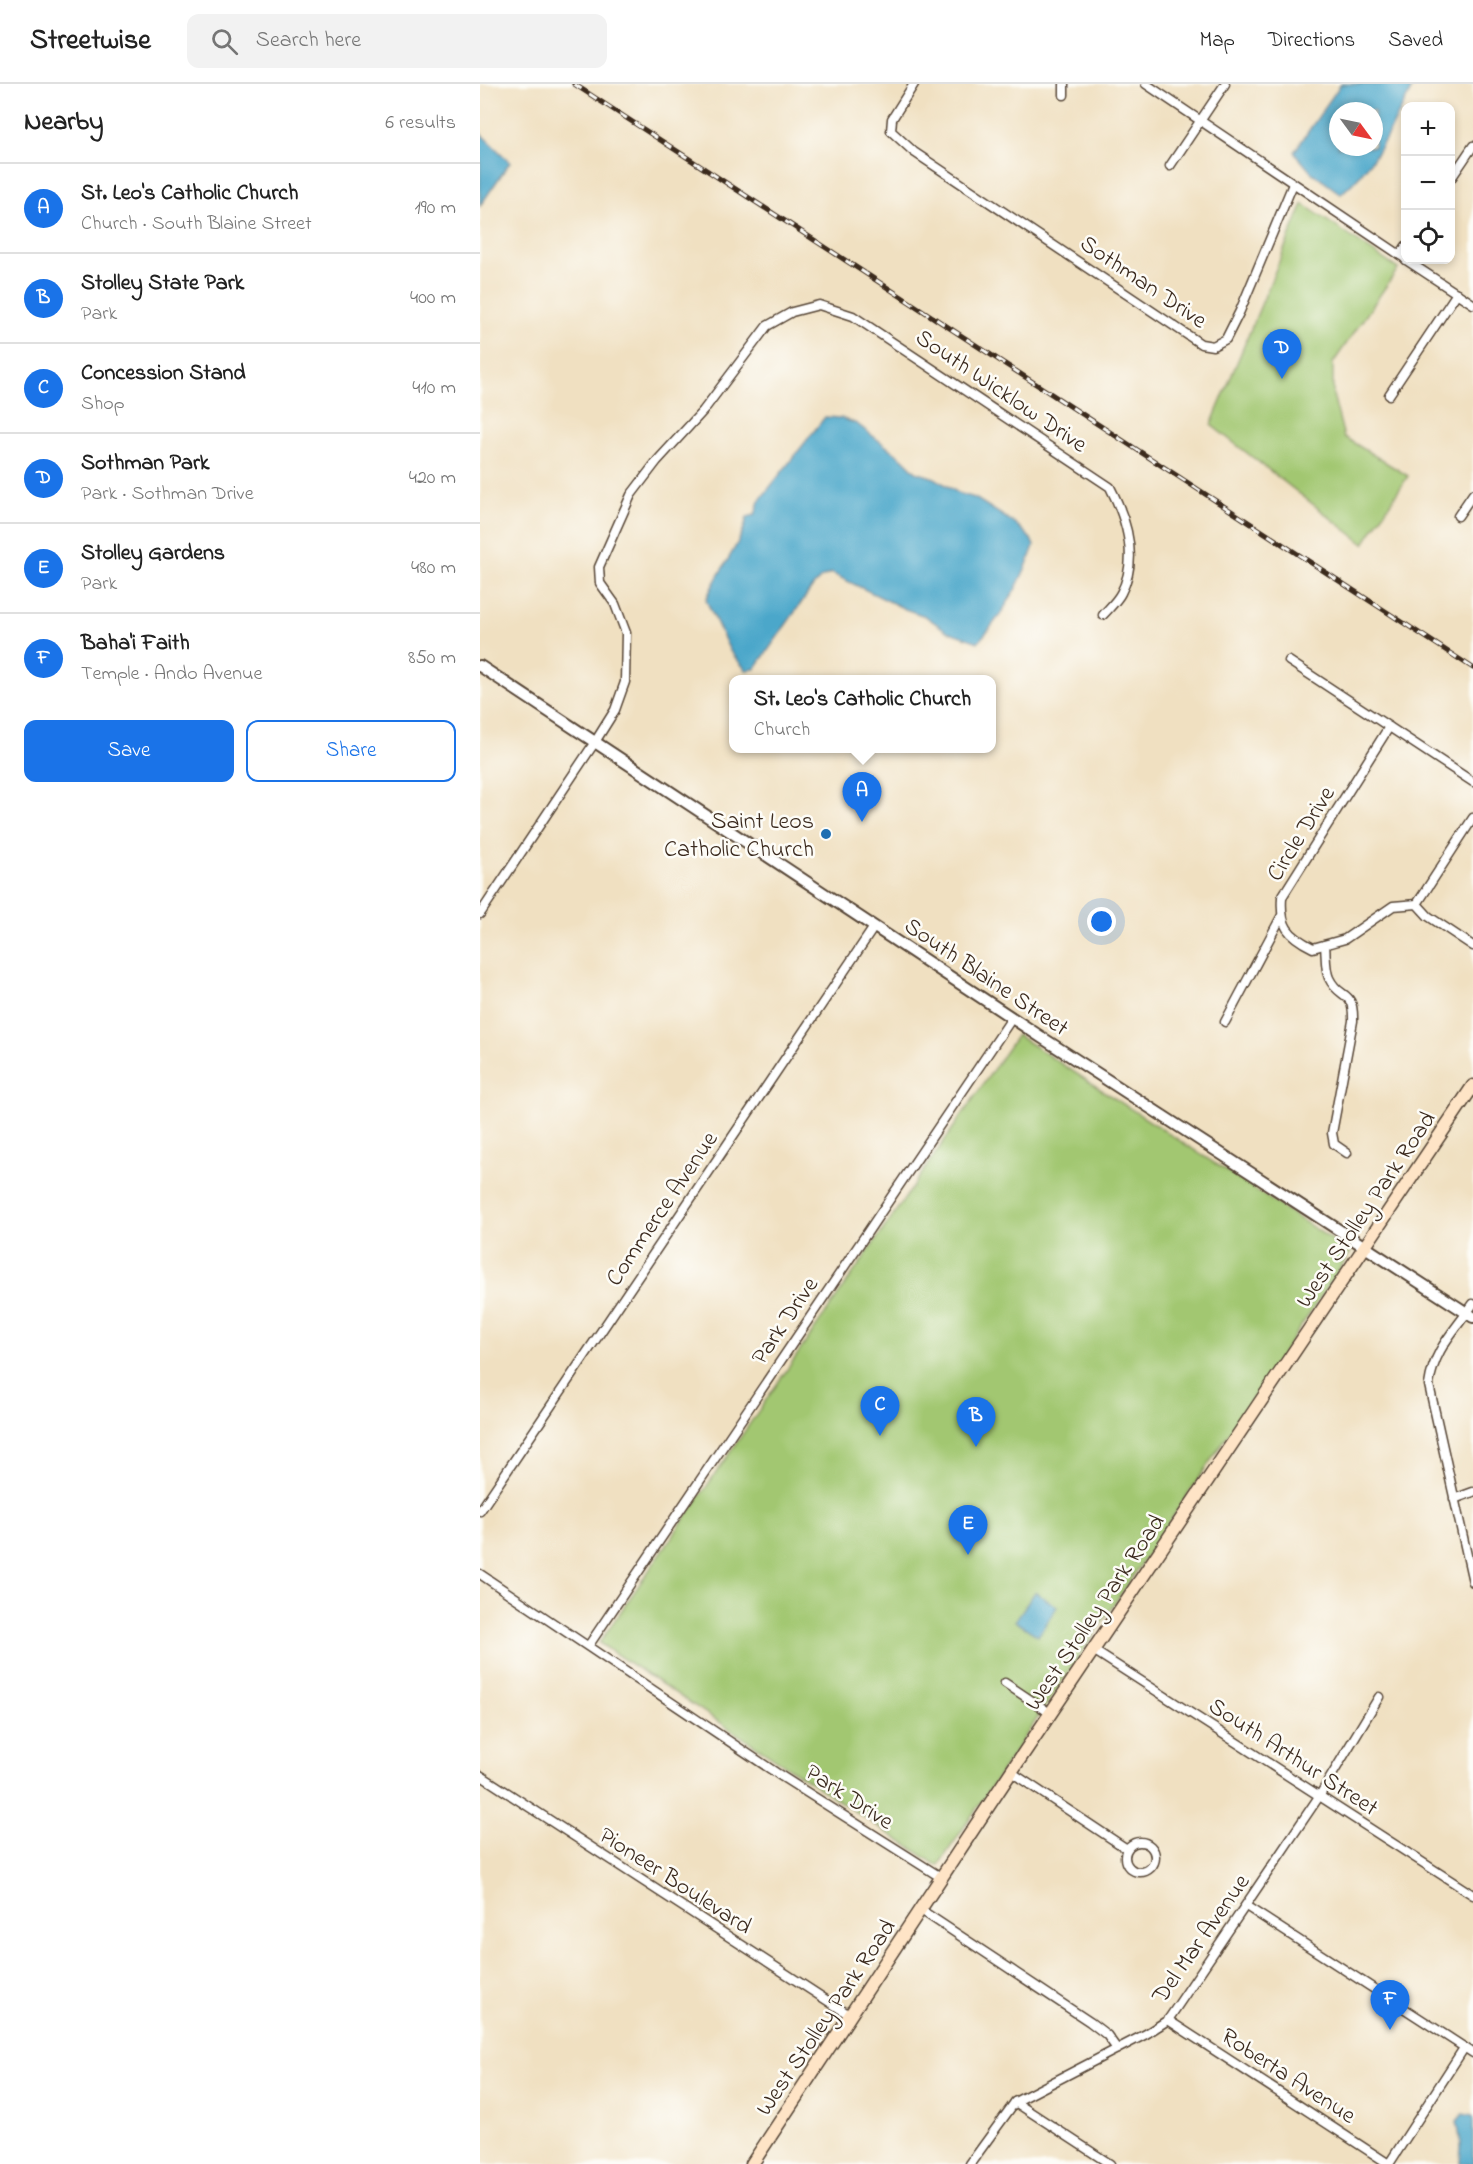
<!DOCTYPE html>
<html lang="en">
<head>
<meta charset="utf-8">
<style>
	body { margin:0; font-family:"Indie Flower",sans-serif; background:#f2f2f2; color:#222 }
	.controls { position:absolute; right:18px; top:18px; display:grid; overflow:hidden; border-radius:12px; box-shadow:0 3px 9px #0003 }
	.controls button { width:54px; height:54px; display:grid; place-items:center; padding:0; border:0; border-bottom:2px solid #e0e0e0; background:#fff; color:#222; font:30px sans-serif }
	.compass { position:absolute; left:849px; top:18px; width:54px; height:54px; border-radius:50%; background:#fff; box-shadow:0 3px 9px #0003; rotate:123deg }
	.you { position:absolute; left:622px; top:838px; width:21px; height:21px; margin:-15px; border:4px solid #fff; border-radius:50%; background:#1a73e8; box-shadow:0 0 0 9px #1a73e833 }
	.badge { display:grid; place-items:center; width:39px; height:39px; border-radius:50%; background:#1a73e8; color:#fff; font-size:20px; font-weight:700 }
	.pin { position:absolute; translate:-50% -50px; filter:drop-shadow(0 2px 3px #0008) }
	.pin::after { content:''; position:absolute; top:32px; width:21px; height:18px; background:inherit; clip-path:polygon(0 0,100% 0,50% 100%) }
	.popup { position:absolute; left:249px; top:591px; width:267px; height:78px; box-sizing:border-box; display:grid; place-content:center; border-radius:12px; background:#fff; filter:drop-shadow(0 2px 4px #0005); font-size:20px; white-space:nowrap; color:#767676 }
	.popup b { font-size:22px; color:#222 }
	.popup::after { content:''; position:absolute; left:50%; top:100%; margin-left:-12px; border:12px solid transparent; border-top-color:#fff }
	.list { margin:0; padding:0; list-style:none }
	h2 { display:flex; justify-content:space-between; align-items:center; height:78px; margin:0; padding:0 24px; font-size:26px }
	h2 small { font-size:20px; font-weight:400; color:#767676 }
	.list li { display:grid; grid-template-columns:39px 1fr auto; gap:18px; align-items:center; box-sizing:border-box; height:90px; padding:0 24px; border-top:2px solid #e0e0e0 }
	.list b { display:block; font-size:22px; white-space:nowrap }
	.list p { margin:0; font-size:20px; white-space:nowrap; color:#767676 }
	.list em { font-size:20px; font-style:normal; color:#767676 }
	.actions { display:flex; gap:12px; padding:18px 24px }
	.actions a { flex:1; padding:14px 0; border:2px solid #1a73e8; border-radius:12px; text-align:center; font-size:21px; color:#1a73e8 }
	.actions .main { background:#1a73e8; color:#fff }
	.icon { flex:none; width:33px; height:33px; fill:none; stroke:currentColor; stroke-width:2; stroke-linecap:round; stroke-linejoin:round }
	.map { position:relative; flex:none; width:993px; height:2080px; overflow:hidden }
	header { display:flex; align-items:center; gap:36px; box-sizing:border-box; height:84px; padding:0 30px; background:#fff; border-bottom:2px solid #e0e0e0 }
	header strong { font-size:28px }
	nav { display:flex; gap:33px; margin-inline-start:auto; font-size:21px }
	.search { width:420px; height:54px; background:#f2f2f2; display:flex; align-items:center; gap:15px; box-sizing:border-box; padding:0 21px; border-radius:12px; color:#767676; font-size:22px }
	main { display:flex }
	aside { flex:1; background:#fff }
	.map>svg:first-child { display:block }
</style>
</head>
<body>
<header>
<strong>Streetwise</strong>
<div class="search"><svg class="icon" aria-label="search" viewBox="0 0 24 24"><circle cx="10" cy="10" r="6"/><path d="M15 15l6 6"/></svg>Search here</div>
<nav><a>Map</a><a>Directions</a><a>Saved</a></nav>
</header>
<main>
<aside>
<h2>Nearby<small>6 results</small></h2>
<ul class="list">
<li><span class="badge">A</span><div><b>St. Leo's Catholic Church</b><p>Church · South Blaine Street</p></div><em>190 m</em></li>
<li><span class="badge">B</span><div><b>Stolley State Park</b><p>Park</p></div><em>400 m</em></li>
<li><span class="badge">C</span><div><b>Concession Stand</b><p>Shop</p></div><em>410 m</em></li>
<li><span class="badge">D</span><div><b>Sothman Park</b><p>Park · Sothman Drive</p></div><em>420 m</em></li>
<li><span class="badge">E</span><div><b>Stolley Gardens</b><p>Park</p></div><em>480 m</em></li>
<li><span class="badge">F</span><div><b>Baha'i Faith</b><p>Temple · Ando Avenue</p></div><em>850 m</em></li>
</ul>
<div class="actions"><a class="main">Save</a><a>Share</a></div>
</aside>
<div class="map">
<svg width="993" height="2080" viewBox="0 0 993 2080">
	<rect width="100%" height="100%" fill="#fdfcf7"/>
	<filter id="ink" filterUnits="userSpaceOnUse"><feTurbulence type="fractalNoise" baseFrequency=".0167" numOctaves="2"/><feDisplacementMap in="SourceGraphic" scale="12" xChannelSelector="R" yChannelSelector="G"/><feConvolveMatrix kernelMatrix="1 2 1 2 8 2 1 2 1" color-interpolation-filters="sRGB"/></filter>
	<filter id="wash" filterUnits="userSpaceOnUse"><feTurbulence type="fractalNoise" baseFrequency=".008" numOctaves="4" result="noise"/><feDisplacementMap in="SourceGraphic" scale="24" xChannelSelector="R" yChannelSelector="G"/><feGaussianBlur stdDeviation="1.35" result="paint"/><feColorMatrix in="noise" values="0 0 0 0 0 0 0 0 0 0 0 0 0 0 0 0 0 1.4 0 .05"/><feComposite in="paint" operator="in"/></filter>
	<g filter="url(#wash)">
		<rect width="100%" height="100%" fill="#f0e0c1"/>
		<g fill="#a2c771" stroke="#6e7848" stroke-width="1.5">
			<polygon points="823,120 918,185 853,279 853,311 864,353 928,392 884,460 731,341"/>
			<polygon points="537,951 871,1168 458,1782 119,1559"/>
		</g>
		<g fill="#4ca7ca" stroke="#446874" stroke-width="1.5" fill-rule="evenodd">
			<path d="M 861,0 L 934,0 C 912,42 898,78 861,110 L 831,88 L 814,68 ZM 858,27 L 894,27 L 894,63 L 858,63 Z"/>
			<polygon points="0,49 30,78 0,122"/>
			<path d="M 345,333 L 361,334 L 377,340 L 423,375 L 436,388 L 455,394 L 478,409 L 495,414 L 536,440 L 551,455 L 554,462 C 542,497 523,531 498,558 L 467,547 L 445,532 L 425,525 L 351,489 L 341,494 L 333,502 L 275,585 L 266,586 L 250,567 L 226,516 C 237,487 261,463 267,433 L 275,431 L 279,417 Z"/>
			<polygon points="555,1508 577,1523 558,1552 535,1537"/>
			<polygon points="983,2030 993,2032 993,2080 980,2080 981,2060 977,2037"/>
		</g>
	</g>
	<g filter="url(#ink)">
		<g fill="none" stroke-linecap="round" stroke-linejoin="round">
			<g stroke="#564536" stroke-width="11">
				<g id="minor">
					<polyline points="434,0 412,35 411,47 434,68 721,260 733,262 746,255 760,227 813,100"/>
					<polyline points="666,0 926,175"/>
					<polyline points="584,11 584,0"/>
					<polyline points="690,82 745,0"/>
					<polyline points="970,96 993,62"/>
					<polyline points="920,171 926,162"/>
					<polyline points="926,176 993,220"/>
					<polyline points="909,311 977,209"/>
					<polyline points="978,432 993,410"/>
					<polyline points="809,577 993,698"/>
					<path d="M 909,643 L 802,813 C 800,842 807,851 833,864 L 865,855 L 913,822 L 937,820 L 993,734"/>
					<polyline points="937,820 948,832 993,862"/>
					<path d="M 0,830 L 115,658 L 135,626 L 145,598 L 146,549 L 135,520 L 120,499 L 119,483 L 151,411 L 177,377 L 223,327 L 287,242 L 312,228 L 339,221 L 373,232 L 630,403 C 646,434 659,475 641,509 C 637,517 629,524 623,531"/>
					<path d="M 845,861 C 846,871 845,885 849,894 C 860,917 874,904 873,937 L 852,1049 L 854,1060 L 867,1069"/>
					<polyline points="745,938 801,833"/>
					<path d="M 993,1220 C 973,1249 954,1265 949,1301 L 993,1498"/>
					<polyline points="974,1415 993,1408"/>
					<polyline points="0,1427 394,843"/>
					<polyline points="0,1490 298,1690 462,1794"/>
					<polyline points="109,1561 532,934"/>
					<polyline points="613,1566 993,1811"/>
					<polyline points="525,1599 570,1629"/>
					<polyline points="531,1688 647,1765"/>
					<polyline points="0,1691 371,1932"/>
					<circle cx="660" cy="1773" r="15"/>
					<polyline points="766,1822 993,1969"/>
					<polyline points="441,1826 610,1938 627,1951 637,1965"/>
					<polyline points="688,1936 909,2080"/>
					<polyline points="535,2018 630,2080"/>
					<polyline points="490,2080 535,2018 666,1950 688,1936 840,1711 899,1613"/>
					<polyline points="909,2080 984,1964"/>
				</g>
			</g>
			<g stroke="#564536" stroke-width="14">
				<polyline id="tertiary" points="0,582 561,953 993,1233"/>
			</g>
			<g stroke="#564536" stroke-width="15">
				<polyline id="secondary" points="272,2080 531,1688 993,1002"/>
			</g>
			<use href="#minor" stroke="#fff" stroke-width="8"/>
			<use href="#tertiary" stroke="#fff" stroke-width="10"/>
			<use href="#secondary" stroke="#fee4c6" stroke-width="12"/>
			<g stroke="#3b2a1e" stroke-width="5">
				<polyline id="rail" points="94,0 993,584"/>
			</g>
			<use href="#rail" stroke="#fdfcf7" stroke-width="3" stroke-dasharray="9" stroke-linecap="butt"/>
		</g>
	</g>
	<circle fill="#1f6fb2" stroke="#fdfcf7" stroke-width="2" cx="346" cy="750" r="6"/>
	<g text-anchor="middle" stroke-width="5" stroke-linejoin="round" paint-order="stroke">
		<g font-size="24" fill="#3b2a1e" stroke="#fdfcf7">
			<text transform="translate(664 197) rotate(34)" y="8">Sothman Drive</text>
			<text transform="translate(522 306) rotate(34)" y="8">South Wicklow Drive</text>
			<text transform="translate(820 749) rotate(-58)" y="8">Circle Drive</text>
			<text transform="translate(507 892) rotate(34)" y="8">South Blaine Street</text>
			<text transform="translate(181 1124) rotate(-56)" y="8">Commerce Avenue</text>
			<text transform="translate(885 1125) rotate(-56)" y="8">West Stolley Park Road</text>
			<text transform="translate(304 1236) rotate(-56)" y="8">Park Drive</text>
			<text transform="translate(614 1528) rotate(-56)" y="8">West Stolley Park Road</text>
			<text transform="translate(814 1672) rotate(33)" y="8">South Arthur Street</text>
			<text transform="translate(370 1712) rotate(33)" y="8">Park Drive</text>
			<text transform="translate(196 1796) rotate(33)" y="8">Pioneer Boulevard</text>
			<text transform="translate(720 1854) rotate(-55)" y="8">Del Mar Avenue</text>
			<text transform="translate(345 1933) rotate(-56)" y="8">West Stolley Park Road</text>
			<text transform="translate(809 1991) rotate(33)" y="8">Roberta Avenue</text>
		</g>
		<g font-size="24" fill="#3b2a1e" stroke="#fdfcf7" text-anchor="end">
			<text x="334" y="744">Saint Leos<tspan x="334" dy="28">Catholic Church</tspan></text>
		</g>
	</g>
</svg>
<div class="controls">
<button>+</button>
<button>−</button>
<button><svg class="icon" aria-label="locate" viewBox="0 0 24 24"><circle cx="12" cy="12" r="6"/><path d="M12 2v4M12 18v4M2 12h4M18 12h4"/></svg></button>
</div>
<svg class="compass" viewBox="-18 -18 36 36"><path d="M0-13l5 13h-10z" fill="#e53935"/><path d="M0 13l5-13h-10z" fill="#767676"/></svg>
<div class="you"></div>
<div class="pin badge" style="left:382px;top:738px">A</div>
<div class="popup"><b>St. Leo's Catholic Church</b>Church</div>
<div class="pin badge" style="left:496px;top:1363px">B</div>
<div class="pin badge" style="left:400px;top:1352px">C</div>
<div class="pin badge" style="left:802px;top:295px">D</div>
<div class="pin badge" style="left:488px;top:1471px">E</div>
<div class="pin badge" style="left:910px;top:1946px">F</div>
</div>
</main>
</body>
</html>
